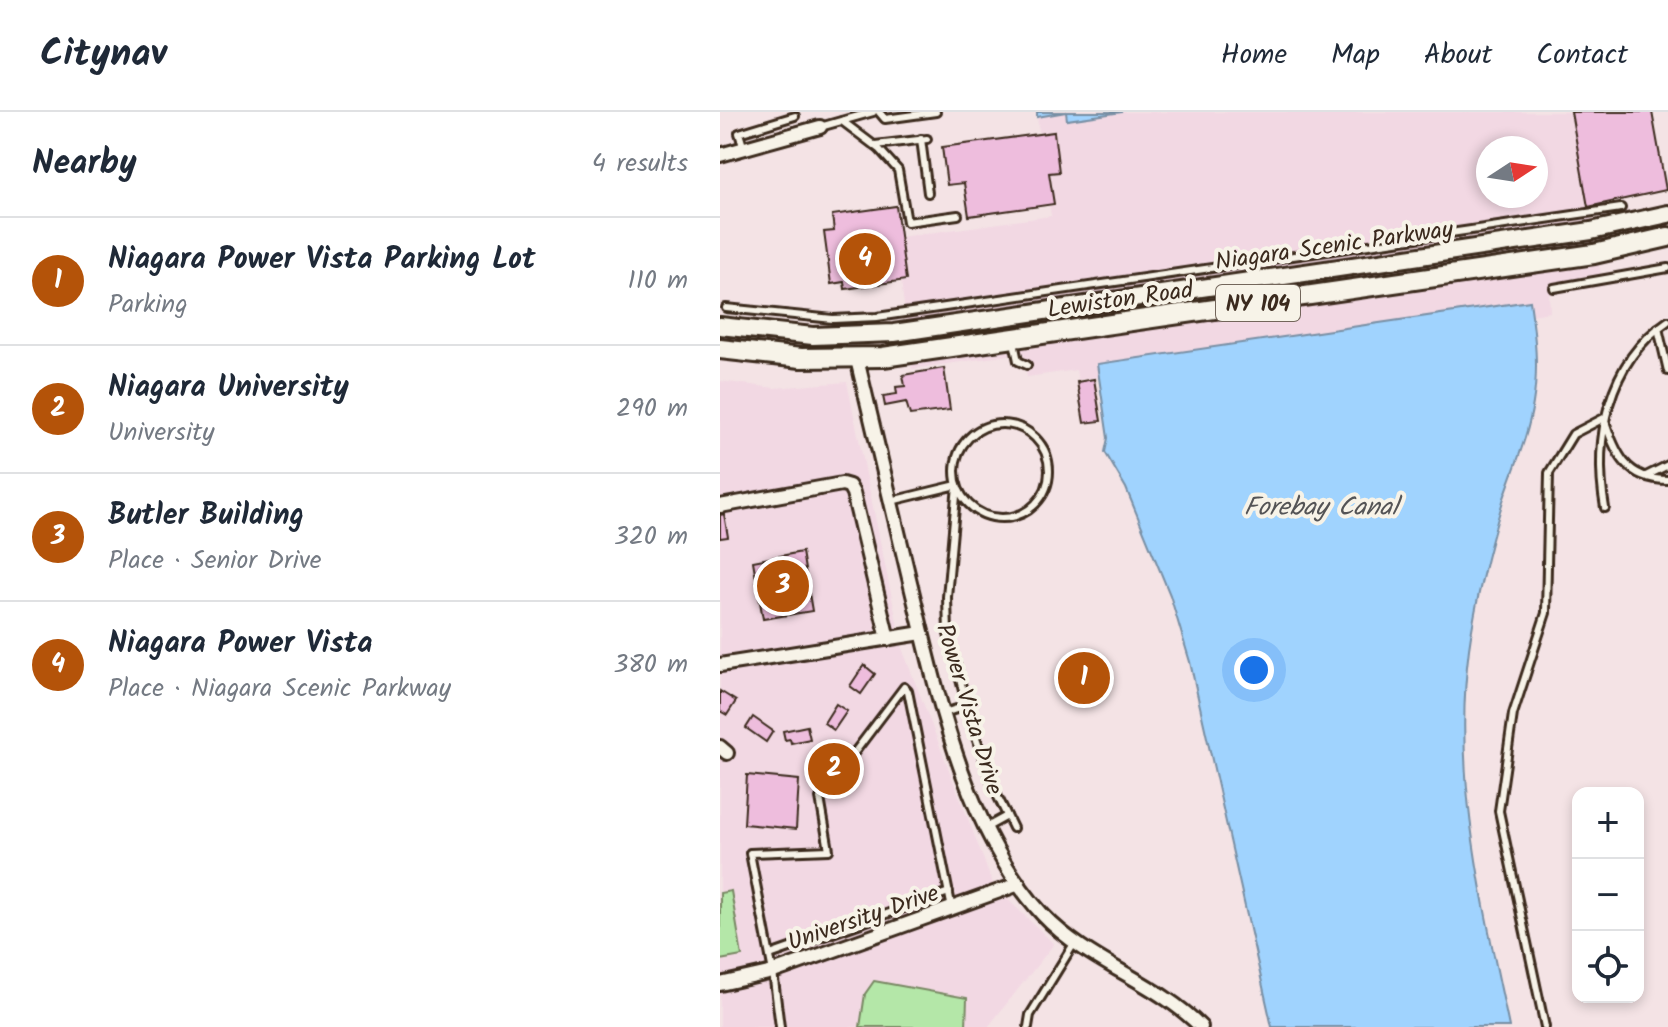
<!DOCTYPE html>
<html lang="en">
<head>
<meta charset="utf-8">
<style>
	body { margin:0; font-family:Kalam,sans-serif; background:#f2f2f3; color:#1f2937 }
	.controls { position:absolute; right:24px; bottom:24px; display:grid; overflow:hidden; border-radius:16px; box-shadow:0 4px 12px #0003 }
	.controls button { width:72px; height:72px; display:grid; place-items:center; padding:0; border:0; border-bottom:2px solid #e0e1e3; background:#fff; color:#1f2937; font:40px sans-serif }
	.compass { position:absolute; left:756px; top:24px; width:72px; height:72px; border-radius:50%; background:#fff; box-shadow:0 4px 12px #0003; rotate:78deg }
	.you { position:absolute; left:534px; top:558px; width:28px; height:28px; margin:-20px; border:6px solid #fff; border-radius:50%; background:#1a73e8; box-shadow:0 0 0 12px #1a73e833 }
	.badge { display:grid; place-items:center; width:52px; height:52px; border-radius:50%; background:#b45309; color:#fff; font-size:26px; font-weight:700 }
	.pin { position:absolute; translate:-50% -50%; border:4px solid #fff; box-shadow:0 2px 8px #0006 }
	.list { margin:0; padding:0; list-style:none }
	h2 { display:flex; justify-content:space-between; align-items:center; height:104px; margin:0; padding:0 32px; font-size:34px }
	h2 small { font-size:26px; font-weight:400; color:#747a83 }
	.list li { display:grid; grid-template-columns:52px 1fr auto; gap:24px; align-items:center; box-sizing:border-box; height:128px; padding:0 32px; border-top:2px solid #e0e1e3 }
	.list b { display:block; font-size:30px; white-space:nowrap }
	.list p { margin:0; font-size:26px; white-space:nowrap; color:#747a83 }
	.list em { font-size:26px; font-style:normal; color:#747a83 }
	.icon { flex:none; width:44px; height:44px; fill:none; stroke:currentColor; stroke-width:2; stroke-linecap:round; stroke-linejoin:round }
	.map { position:relative; flex:none; width:948px; height:915px; overflow:hidden }
	header { display:flex; align-items:center; gap:48px; box-sizing:border-box; height:112px; padding:0 40px; background:#fff; border-bottom:2px solid #e0e1e3 }
	header strong { font-size:38px }
	nav { display:flex; gap:44px; margin-inline-start:auto; font-size:28px }
	main { display:flex }
	aside { flex:1; background:#fff }
	.map>svg:first-child { display:block }
</style>
</head>
<body>
<header>
<strong>Citynav</strong>
<nav><a>Home</a><a>Map</a><a>About</a><a>Contact</a></nav>
</header>
<main>
<aside>
<h2>Nearby<small>4 results</small></h2>
<ul class="list">
<li><span class="badge">1</span><div><b>Niagara Power Vista Parking Lot</b><p>Parking</p></div><em>110 m</em></li>
<li><span class="badge">2</span><div><b>Niagara University</b><p>University</p></div><em>290 m</em></li>
<li><span class="badge">3</span><div><b>Butler Building</b><p>Place · Senior Drive</p></div><em>320 m</em></li>
<li><span class="badge">4</span><div><b>Niagara Power Vista</b><p>Place · Niagara Scenic Parkway</p></div><em>380 m</em></li>
</ul>
</aside>
<div class="map">
<svg width="948" height="915" viewBox="0 0 948 915">
	<rect width="100%" height="100%" fill="#f4e3e5"/>
	<filter id="ink" filterUnits="userSpaceOnUse"><feTurbulence type="fractalNoise" baseFrequency=".0125" numOctaves="2"/><feDisplacementMap in="SourceGraphic" scale="16" xChannelSelector="R" yChannelSelector="G"/><feConvolveMatrix kernelMatrix="1 2 1 2 8 2 1 2 1" color-interpolation-filters="sRGB"/></filter>
	<g filter="url(#ink)">
		<g fill="#f2d8e3" fill-rule="evenodd">
			<path d="M 346,0 L 348,8 L 402,0 L 851,0 L 883,174 L 829,182 L 830,200 L 812,203 L 810,189 L 378,252 L 379,265 L 358,268 L 356,258 L 307,265 L 303,241 L 192,257 L 181,169 L 186,168 L 180,125 L 331,104 L 317,5 ZM 768,36 L 816,36 L 816,84 L 768,84 Z"/>
			<polygon points="0,269 55,276 127,270 183,539 274,774 334,832 268,915 0,915"/>
		</g>
		<g fill="#b4e7a8" stroke="#788863" stroke-width="2">
			<polygon points="11,779 22,844 0,848 0,781"/>
			<polygon points="154,869 247,886 246,915 140,915 145,882"/>
		</g>
		<g fill="#a0d3fe" stroke="#788fa4" stroke-width="2">
			<polygon points="317,0 402,0 347,8 346,0 317,5"/>
			<path d="M 810,189 C 815,223 819,256 813,291 C 808,325 794,356 783,389 C 768,438 756,487 749,537 C 732,666 763,790 789,915 L 552,915 L 470,550 L 450,483 L 406,376 L 385,340 L 388,326 L 377,252 Z"/>
		</g>
		<g fill="#eebddd" stroke="#3b2a1e" stroke-width="2">
			<polygon points="851,0 932,0 946,78 868,95"/>
			<polygon points="334,20 339,60 329,61 334,92 249,104 244,71 227,73 222,35"/>
			<polygon points="176,94 186,168 125,177 124,170 111,172 104,120 114,119 112,103"/>
			<polygon points="224,256 230,298 190,303 186,290 165,294 163,284 177,282 176,275 185,274 183,263"/>
			<polygon points="374,267 381,309 364,311 357,270"/>
			<polygon points="4,402 8,425 0,426 0,403"/>
			<polygon points="82,440 92,499 43,507 33,449"/>
			<polygon points="144,553 155,562 141,582 130,574"/>
			<polygon points="0,579 16,589 7,603 0,599"/>
			<polygon points="116,592 127,599 114,618 104,611"/>
			<polygon points="33,605 53,619 46,630 26,616"/>
			<polygon points="87,614 90,627 71,631 70,627 65,628 63,619"/>
			<polygon points="27,663 79,668 76,717 24,712"/>
		</g>
		<g fill="none" stroke-linecap="round" stroke-linejoin="round">
			<g stroke="#3b2a1e" stroke-width="12">
				<g id="service">
					<polyline points="159,0 165,7 216,0"/>
					<polyline points="122,9 159,37 178,58 187,110 238,103"/>
					<polyline points="100,15 153,0"/>
					<polyline points="201,27 208,81"/>
					<polyline points="155,33 207,27"/>
					<polyline points="24,37 19,21 75,4"/>
					<polyline points="834,176 948,156"/>
					<polyline points="6,196 113,207 157,205 901,96"/>
					<polyline points="938,216 948,259"/>
					<polyline points="294,230 298,249 307,253"/>
					<circle cx="282" cy="359" r="47"/>
					<polyline points="926,364 948,353"/>
					<polyline points="171,389 237,373 227,485 228,522 253,617 275,679 293,716"/>
					<path d="M 885,396 C 873,328 887,250 948,209"/>
					<polyline points="224,601 246,594"/>
					<polyline points="267,715 287,704"/>
					<polyline points="50,843 229,780"/>
					<polyline points="60,915 53,860 30,741 109,738 100,686 184,575 188,579 232,797"/>
					<polyline points="308,915 310,903 355,830"/>
					<path d="M 825,915 L 779,699 L 793,602 L 826,501 L 829,361 L 853,322 L 884,306 C 895,341 906,368 948,368"/>
				</g>
			</g>
			<g stroke="#3b2a1e" stroke-width="18">
				<g id="minor">
					<polyline points="0,43 100,15"/>
					<path d="M 137,247 C 155,320 172,393 189,466 C 216,576 244,718 323,803 C 368,851 436,869 481,915"/>
					<polyline points="0,394 122,372 129,374 133,381 168,527"/>
					<polyline points="0,553 202,521"/>
					<polyline points="0,635 7,641"/>
					<polyline points="0,872 53,860 299,772"/>
				</g>
			</g>
			<g stroke="#3b2a1e" stroke-width="22">
				<polyline id="secondary" points="0,214 93,224 174,221 871,119 948,102"/>
			</g>
			<g stroke="#3b2a1e" stroke-width="24">
				<polyline id="primary" points="0,237 81,246 163,245 874,142 948,125"/>
			</g>
			<use href="#service" stroke="#f7f3e8" stroke-width="6"/>
			<use href="#minor" stroke="#f7f3e8" stroke-width="12"/>
			<use href="#secondary" stroke="#f7f3e8" stroke-width="16"/>
			<use href="#primary" stroke="#f7f3e8" stroke-width="18"/>
		</g>
	</g>
	<g text-anchor="middle" stroke-width="8" stroke-linejoin="round" paint-order="stroke">
		<rect fill="#f7f3e8" stroke="#73665b" stroke-width="2" x="496" y="173" width="84" height="36" rx="6"/>
		<g font-size="22" font-weight="bold" fill="#3b2a1e">
			<text x="538" y="199">NY 104</text>
		</g>
		<g font-size="24" fill="#3b2a1e" stroke="#f7f3e8">
			<text transform="translate(614 133) rotate(-8)" y="8">Niagara Scenic Parkway</text>
			<text transform="translate(400 187) rotate(-8)" y="8">Lewiston Road</text>
			<text transform="translate(250 597) rotate(73)" y="8">Power Vista Drive</text>
			<text transform="translate(143 805) rotate(-19)" y="8">University Drive</text>
		</g>
		<g font-size="26" font-style="italic" fill="#545456" stroke="#f7f3e8">
			<text x="601" y="403">Forebay Canal</text>
		</g>
	</g>
</svg>
<div class="controls">
<button>+</button>
<button>−</button>
<button><svg class="icon" aria-label="locate" viewBox="0 0 24 24"><circle cx="12" cy="12" r="6"/><path d="M12 2v4M12 18v4M2 12h4M18 12h4"/></svg></button>
</div>
<svg class="compass" viewBox="-18 -18 36 36"><path d="M0-13l5 13h-10z" fill="#e53935"/><path d="M0 13l5-13h-10z" fill="#747a83"/></svg>
<div class="you"></div>
<div class="pin badge" style="left:364px;top:566px">1</div>
<div class="pin badge" style="left:114px;top:657px">2</div>
<div class="pin badge" style="left:63px;top:474px">3</div>
<div class="pin badge" style="left:145px;top:147px">4</div>
</div>
</main>
</body>
</html>
